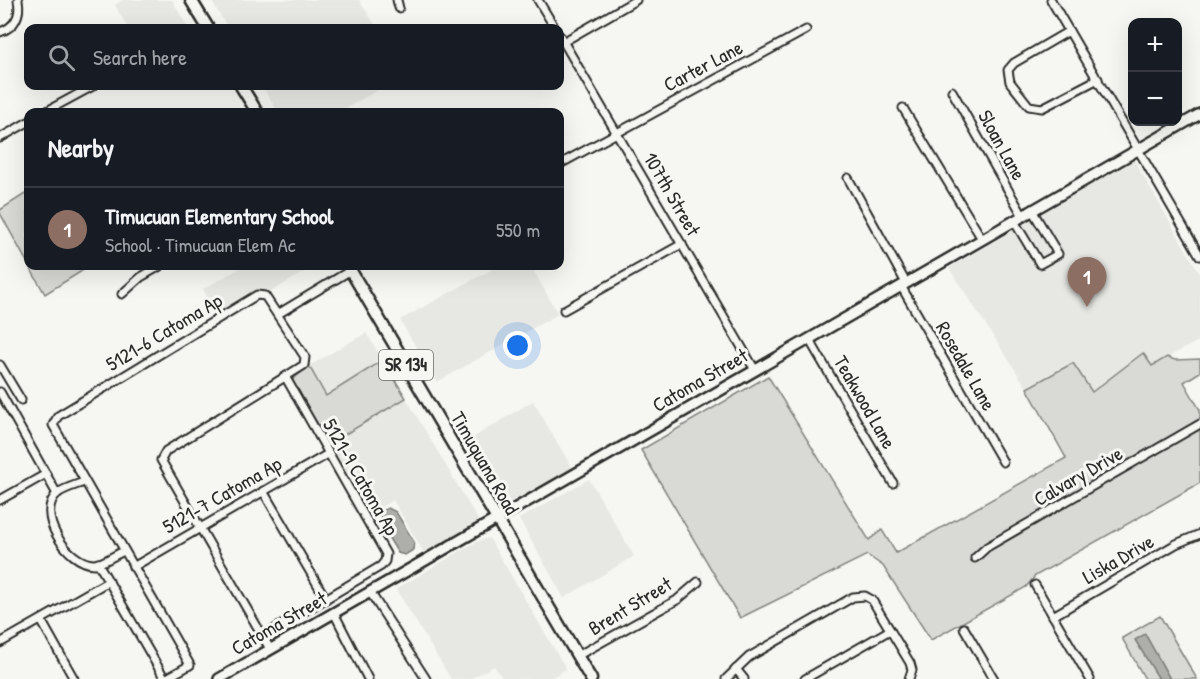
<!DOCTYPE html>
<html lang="en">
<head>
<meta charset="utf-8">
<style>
	body { margin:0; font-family:"Patrick Hand",sans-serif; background:#242831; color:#f1f3f6 }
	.controls { position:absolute; right:18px; top:18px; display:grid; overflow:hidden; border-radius:12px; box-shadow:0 6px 24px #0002 }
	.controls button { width:54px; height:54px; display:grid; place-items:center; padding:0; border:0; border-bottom:2px solid #363941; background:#171b24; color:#f1f3f6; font:30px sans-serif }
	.you { position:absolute; left:518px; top:346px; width:21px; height:21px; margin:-15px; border:4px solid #fff; border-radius:50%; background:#1a73e8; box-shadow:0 0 0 9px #1a73e833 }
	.badge { display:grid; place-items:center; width:39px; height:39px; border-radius:50%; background:#c8321e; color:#fff; font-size:20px; font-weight:700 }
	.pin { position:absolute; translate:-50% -50px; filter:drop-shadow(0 2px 3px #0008) }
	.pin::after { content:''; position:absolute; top:32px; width:21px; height:18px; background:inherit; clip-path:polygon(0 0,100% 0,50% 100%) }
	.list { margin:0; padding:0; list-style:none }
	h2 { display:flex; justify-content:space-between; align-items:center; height:78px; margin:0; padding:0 24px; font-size:26px }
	h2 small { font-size:20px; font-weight:400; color:#9ea1a6 }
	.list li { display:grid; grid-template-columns:39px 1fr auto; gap:18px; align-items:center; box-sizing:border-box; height:84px; padding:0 24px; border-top:2px solid #363941 }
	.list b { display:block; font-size:22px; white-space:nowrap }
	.list p { margin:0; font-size:20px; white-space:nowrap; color:#9ea1a6 }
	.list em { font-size:20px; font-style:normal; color:#9ea1a6 }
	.icon { flex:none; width:33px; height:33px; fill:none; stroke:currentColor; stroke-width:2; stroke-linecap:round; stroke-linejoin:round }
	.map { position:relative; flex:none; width:1200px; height:679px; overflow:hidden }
	.search { position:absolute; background:#171b24; box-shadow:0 6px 24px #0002; left:24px; top:24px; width:540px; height:66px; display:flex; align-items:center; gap:15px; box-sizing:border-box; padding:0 21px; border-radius:12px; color:#9ea1a6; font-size:22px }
	.panel { position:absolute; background:#171b24; box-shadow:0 6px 24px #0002; left:24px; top:108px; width:540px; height:162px; border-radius:12px }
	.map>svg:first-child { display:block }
</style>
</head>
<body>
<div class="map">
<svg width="1200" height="679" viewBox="0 0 1200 679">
	<rect width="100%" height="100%" fill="#f6f6f2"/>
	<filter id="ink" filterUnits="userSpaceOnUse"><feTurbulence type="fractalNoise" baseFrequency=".0167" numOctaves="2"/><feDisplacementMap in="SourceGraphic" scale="12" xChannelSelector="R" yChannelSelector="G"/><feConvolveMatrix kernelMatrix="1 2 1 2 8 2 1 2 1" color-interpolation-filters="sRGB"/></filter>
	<g filter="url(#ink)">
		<g fill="#e7e7e3">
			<polygon points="123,0 172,0 188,28 128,28 115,5"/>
			<polygon points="211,0 359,0 377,28 228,28"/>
			<polygon points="262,86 385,86 339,112 278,112"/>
			<polygon points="1134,160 1200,274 1200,340 1151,366 1143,353 1092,392 1073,363 1027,388 949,268"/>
			<polygon points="244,266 314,266 269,293 260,289 217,315 203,289"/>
			<polygon points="498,266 531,266 558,314 437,382 400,320"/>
			<polygon points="366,333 383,360 326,396 309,366"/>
			<polygon points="406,398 478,520 475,525 426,556 393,500 370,513 329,444"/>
			<polygon points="533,401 572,468 510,502 471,439"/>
			<polygon points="589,479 634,556 564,598 519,519"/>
			<polygon points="489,538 566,669 549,679 503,679 494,666 470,679 451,679 396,589 476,542"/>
		</g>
		<g fill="#d9d9d5" stroke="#828280" stroke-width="1.5">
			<polygon points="28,192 28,264 0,213 0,210"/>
			<polygon points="29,266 90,266 45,294"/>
			<polygon points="1143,353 1152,366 1167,357 1175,360 1200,359 1200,372 1184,382 1200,410 1200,483 1035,576 1026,587 931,640 883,566 867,555 740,618 641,450 768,376 869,540 882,530 896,553 1066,458 1027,388 1073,363 1092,392"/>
			<polygon points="383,360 406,398 329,444 292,380 309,366 326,396"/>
			<polygon points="1160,616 1197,679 1170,679 1145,634 1159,679 1145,679 1122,638"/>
		</g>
		<g fill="#aeaeab" stroke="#7a7a78" stroke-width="1.5">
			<polygon points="388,508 396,512 414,542 413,550 405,555 398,553 379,522 381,511"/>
			<polygon points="1145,634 1170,679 1159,679 1135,640"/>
		</g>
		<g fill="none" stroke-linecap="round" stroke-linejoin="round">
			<g stroke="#2b2b2b" stroke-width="11">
				<g id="street">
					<polyline points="397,0 399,8"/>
					<polyline points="538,0 555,28"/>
					<polyline points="1051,0 1200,256"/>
					<polyline points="1069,31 1014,63 1008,70 1010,82 1029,106 1042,108 1098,79"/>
					<path d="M 0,32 C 15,27 21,15 18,0"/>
					<polyline points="560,36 755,370"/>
					<polyline points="563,42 636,0"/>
					<polyline points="952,91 1023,216"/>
					<polyline points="903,108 982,239"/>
					<polyline points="45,112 93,86"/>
					<polyline points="0,138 28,122"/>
					<polyline points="560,164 806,30"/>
					<polyline points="848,178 906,283"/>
					<polyline points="1014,221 1040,264 1058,254 1032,210"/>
					<polyline points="901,286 1003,462"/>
					<polyline points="122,294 141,277 160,266"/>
					<polyline points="564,310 682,244"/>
					<polyline points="278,314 351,270"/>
					<polyline points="809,339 893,483"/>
					<polyline points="0,365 21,400"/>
					<polyline points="0,392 57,494"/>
					<path d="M 84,482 C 76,485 65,488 58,493 C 34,512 67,564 94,564 C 103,564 116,554 124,551"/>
					<polyline points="263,491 326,599"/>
					<polyline points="0,500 46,474"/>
					<polyline points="975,558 987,547 1200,424"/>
					<polyline points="98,563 165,679 190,665 53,425 58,416 257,295 265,296 305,357 304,365 166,451 161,460 270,649"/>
					<polyline points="133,567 328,454"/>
					<polyline points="1035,585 1090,679"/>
					<polyline points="370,592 426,679"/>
					<polyline points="334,613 368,679"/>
					<polyline points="1053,616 1176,544 1200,534"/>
					<polyline points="41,620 74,679"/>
					<polyline points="964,628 994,679"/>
					<polyline points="263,636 381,566 385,561 386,554 286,378"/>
					<polyline points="0,643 109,581"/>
					<polyline points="577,656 677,600 698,582"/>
					<polyline points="736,669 744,679"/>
					<polyline points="726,679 749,657 853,597 865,596 872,600 910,663 912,670 909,679"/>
					<polyline points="805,679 890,630"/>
				</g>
			</g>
			<g stroke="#2b2b2b" stroke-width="14">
				<polyline id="secondary" points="219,679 1200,114"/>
			</g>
			<g stroke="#2b2b2b" stroke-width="15">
				<g id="primary">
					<polyline points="191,0 208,28"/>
					<polyline points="241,86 257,112"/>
					<polyline points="348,266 591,679"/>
				</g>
			</g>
			<use href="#street" stroke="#f6f6f2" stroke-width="7"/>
			<use href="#secondary" stroke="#f6f6f2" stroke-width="9"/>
			<use href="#primary" stroke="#f6f6f2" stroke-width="10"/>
		</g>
	</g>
	<g text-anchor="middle" stroke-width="6" stroke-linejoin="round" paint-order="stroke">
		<rect fill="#f6f6f2" stroke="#686867" stroke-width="1.5" x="379" y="350" width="54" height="30" rx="4.5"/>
		<g font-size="18" font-weight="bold" fill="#2b2b2b">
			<text x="406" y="371">SR 134</text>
		</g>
		<g font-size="20" fill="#2b2b2b" stroke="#f6f6f2">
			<text transform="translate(703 66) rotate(-28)" y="7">Carter Lane</text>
			<text transform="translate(1002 145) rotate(61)" y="7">Sloan Lane</text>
			<text transform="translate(672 194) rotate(60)" y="7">107th Street</text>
			<text transform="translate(164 332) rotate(-31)" y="7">5121-6 Catoma Ap</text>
			<text transform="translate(966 366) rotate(60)" y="7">Rosedale Lane</text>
			<text transform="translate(700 380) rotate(-30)" y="7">Catoma Street</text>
			<text transform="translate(865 402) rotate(60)" y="7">Teakwood Lane</text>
			<text transform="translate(485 463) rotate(60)" y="7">Timuquana Road</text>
			<text transform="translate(1078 476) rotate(-30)" y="7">Calvary Drive</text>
			<text transform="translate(361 477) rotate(60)" y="7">5121-9 Catoma Ap</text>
			<text transform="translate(222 495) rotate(-30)" y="7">5121-7 Catoma Ap</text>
			<text transform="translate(1118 559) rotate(-30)" y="7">Liska Drive</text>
			<text transform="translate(630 606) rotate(-31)" y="7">Brent Street</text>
			<text transform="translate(279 623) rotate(-30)" y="7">Catoma Street</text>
		</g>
	</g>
</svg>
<div class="controls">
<button>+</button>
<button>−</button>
</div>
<div class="you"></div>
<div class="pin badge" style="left:1087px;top:307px;background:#8d6e63">1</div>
<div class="search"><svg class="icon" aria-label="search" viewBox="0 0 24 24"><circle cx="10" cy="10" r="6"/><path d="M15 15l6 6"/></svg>Search here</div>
<section class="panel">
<h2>Nearby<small></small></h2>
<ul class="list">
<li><span class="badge" style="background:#8d6e63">1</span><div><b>Timucuan Elementary School</b><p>School · Timucuan Elem Ac</p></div><em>550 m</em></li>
</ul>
</section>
</div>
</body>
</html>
